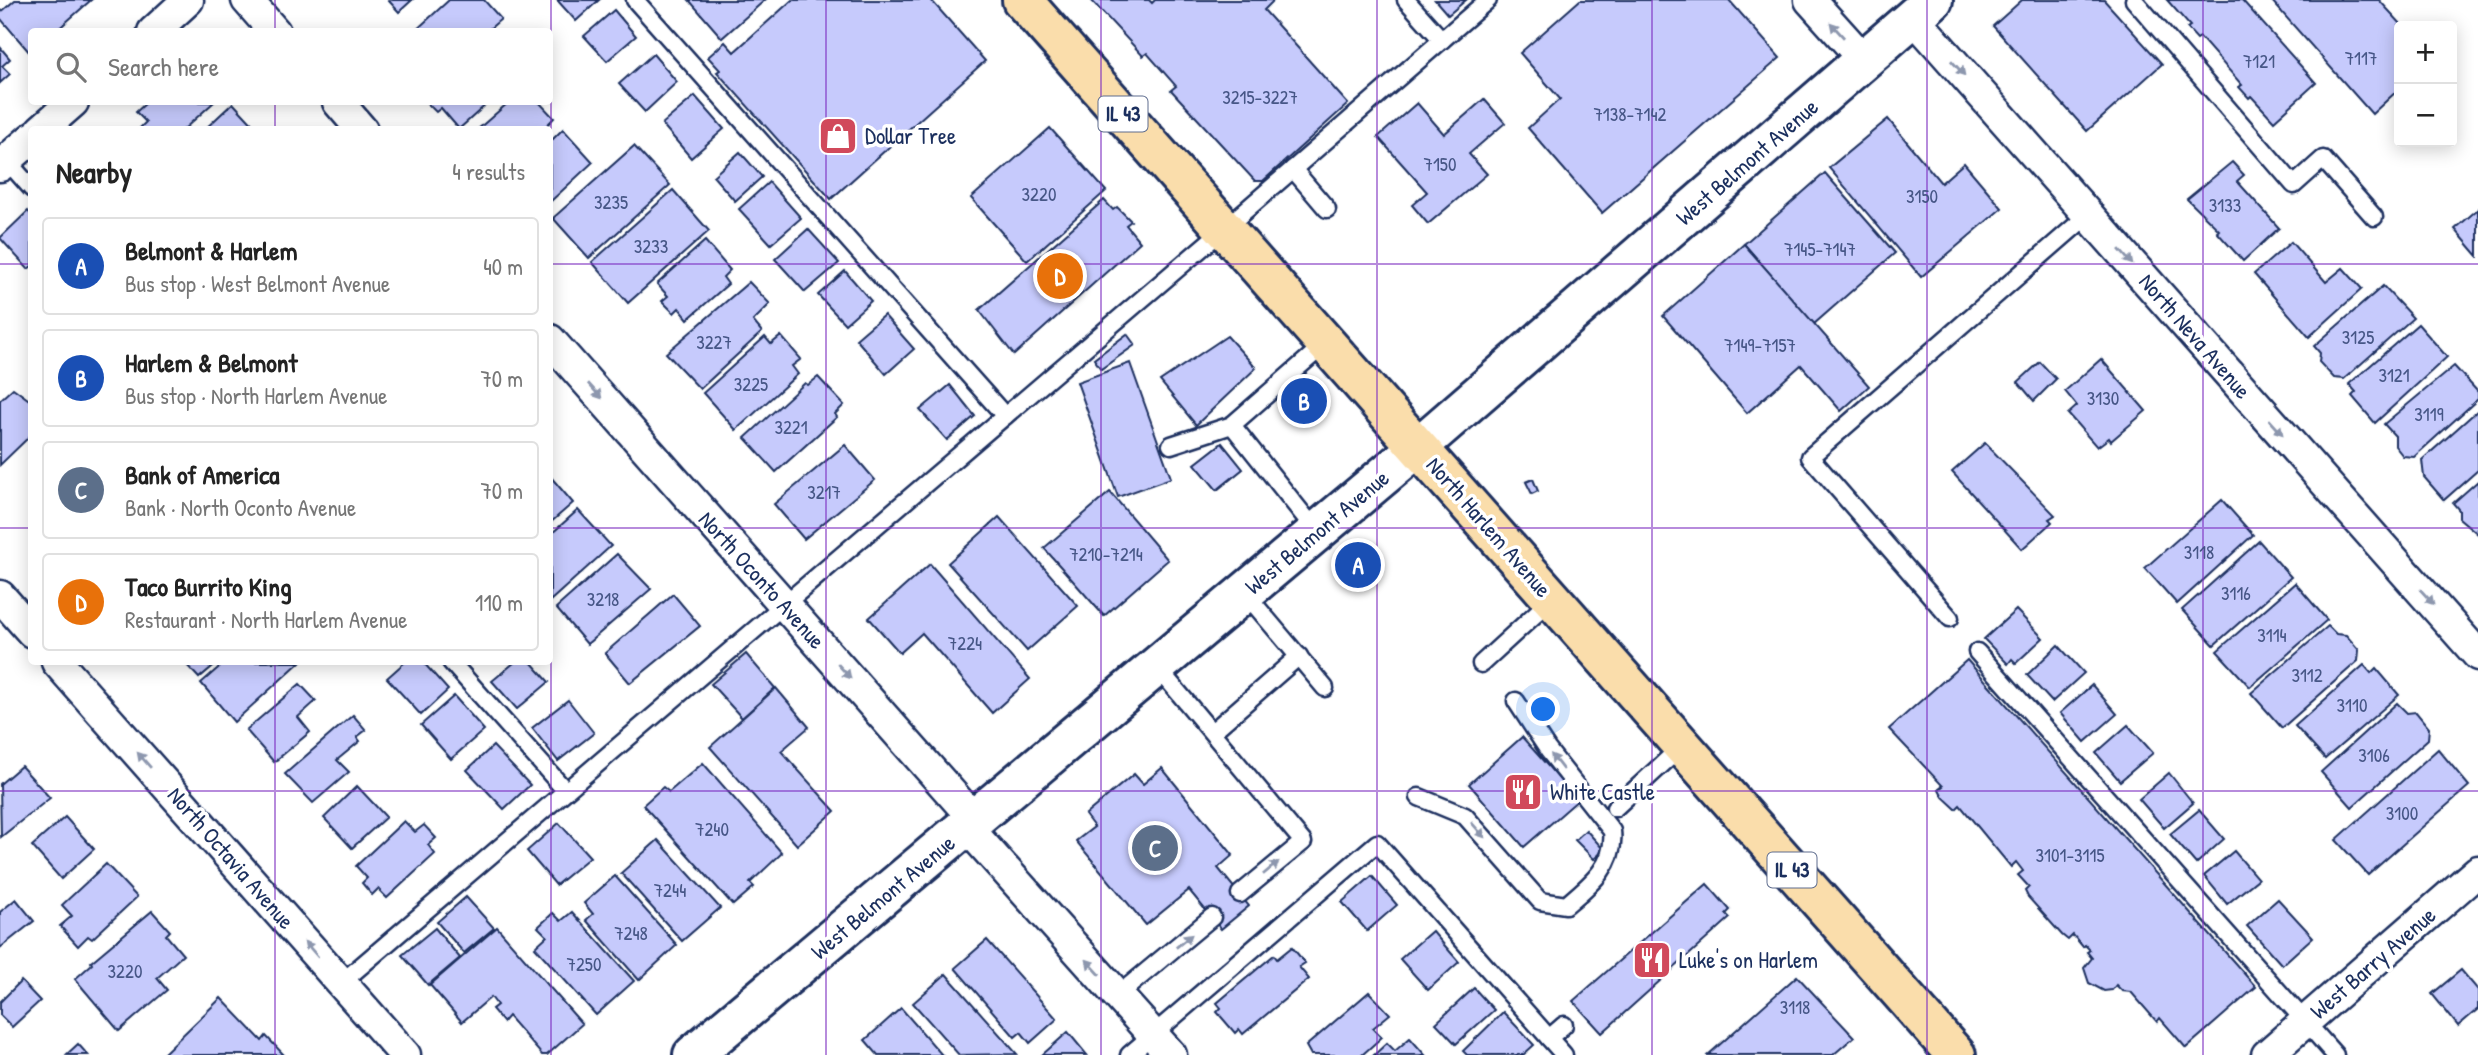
<!DOCTYPE html>
<html lang="en">
<head>
<meta charset="utf-8">
<style>
	body { margin:0; font-family:"Patrick Hand",sans-serif; background:#f2f2f2; color:#222 }
	.controls { position:absolute; right:21px; top:21px; display:grid; overflow:hidden; border-radius:7px; box-shadow:0 4px 18px #0003 }
	.controls button { width:63px; height:63px; display:grid; place-items:center; padding:0; border:0; border-bottom:2px solid #e0e0e0; background:#fff; color:#222; font:35px sans-serif }
	.you { position:absolute; left:1544px; top:710px; width:24px; height:24px; margin:-18px; border:5px solid #fff; border-radius:50%; background:#1a73e8; box-shadow:0 0 0 10px #1a73e833 }
	.badge { display:grid; place-items:center; width:46px; height:46px; border-radius:50%; background:#d1495b; color:#fff; font-size:23px; font-weight:700 }
	.pin { position:absolute; translate:-50% -50%; border:4px solid #fff; box-shadow:0 2px 7px #0006 }
	.list { margin:0; padding:0; list-style:none }
	h2 { display:flex; justify-content:space-between; align-items:center; height:91px; margin:0; padding:0 28px; font-size:30px }
	h2 small { font-size:23px; font-weight:400; color:#767676 }
	.list li { display:grid; grid-template-columns:46px 1fr auto; gap:21px; align-items:center; box-sizing:border-box; height:98px; margin:0 14px 14px; padding:0 14px; border:2px solid #e0e0e0; border-radius:7px }
	.list b { display:block; font-size:26px; white-space:nowrap }
	.list p { margin:0; font-size:23px; white-space:nowrap; color:#767676 }
	.list em { font-size:23px; font-style:normal; color:#767676 }
	.icon { flex:none; width:38px; height:38px; fill:none; stroke:currentColor; stroke-width:2; stroke-linecap:round; stroke-linejoin:round }
	.map { position:relative; flex:none; width:2478px; height:1055px; overflow:hidden }
	.search { position:absolute; background:#fff; box-shadow:0 4px 18px #0003; left:28px; top:28px; width:525px; height:77px; display:flex; align-items:center; gap:18px; box-sizing:border-box; padding:0 24px; border-radius:7px; color:#767676; font-size:26px }
	.panel { position:absolute; background:#fff; box-shadow:0 4px 18px #0003; left:28px; top:126px; width:525px; height:539px; border-radius:7px }
	.map>svg:first-child { display:block }
</style>
</head>
<body>
<div class="map">
<svg width="2478" height="1055" viewBox="0 0 2478 1055">
	<rect width="100%" height="100%" fill="#fff"/>
	<filter id="ink" filterUnits="userSpaceOnUse"><feTurbulence type="fractalNoise" baseFrequency=".0143" numOctaves="2"/><feDisplacementMap in="SourceGraphic" scale="14" xChannelSelector="R" yChannelSelector="G"/><feConvolveMatrix kernelMatrix="1 2 1 2 8 2 1 2 1" color-interpolation-filters="sRGB"/></filter>
	<g filter="url(#ink)">
		<g fill="#c6cafc" stroke="#1b2f5e" stroke-width="2">
			<polygon points="15,0 91,0 55,32 32,32 30,53 0,18 0,13"/>
			<polygon points="388,0 412,0 399,12"/>
			<polygon points="449,0 484,0 501,19 486,32 414,32"/>
			<polygon points="557,0 599,0 576,21"/>
			<polygon points="689,0 765,0 722,38"/>
			<polygon points="792,0 931,0 985,61 831,199 717,72 720,70 708,57 725,42 734,52"/>
			<polygon points="1091,0 1149,0 1152,3 1155,0 1274,0 1264,10 1348,104 1263,181 1255,181 1171,90 1176,86 1147,53 1143,56"/>
			<polygon points="1435,0 1466,0 1448,15"/>
			<polygon points="1580,0 1729,0 1780,58 1602,213 1528,128 1560,99 1520,53"/>
			<polygon points="2022,0 2104,0 2162,64 2087,131 1993,26"/>
			<polygon points="2167,0 2242,0 2316,83 2274,121 2251,96 2249,98 2239,87 2242,85 2200,37 2197,39 2187,28 2190,26"/>
			<polygon points="2271,0 2379,0 2403,26 2399,26 2399,89 2372,114"/>
			<polygon points="614,10 636,36 607,61 584,36"/>
			<polygon points="0,47 10,59 2,66 10,74 0,83"/>
			<polygon points="653,54 677,82 645,112 619,84"/>
			<polygon points="695,96 724,129 691,158 662,124"/>
			<polygon points="1484,99 1505,123 1469,154 1487,174 1428,224 1412,205 1427,192 1378,137 1417,103 1444,134"/>
			<polygon points="147,102 214,102 183,130 138,130 146,122 136,112"/>
			<polygon points="426,102 489,102 459,129 441,108 436,112"/>
			<polygon points="509,102 539,102 554,118 542,130 477,130"/>
			<polygon points="233,103 258,130 204,130"/>
			<polygon points="1888,119 1941,183 1964,163 2002,208 1921,277 1829,168"/>
			<polygon points="1050,128 1106,191 1027,261 971,198"/>
			<polygon points="563,129 593,162 550,202 550,142"/>
			<polygon points="634,146 670,185 589,258 553,218"/>
			<polygon points="740,152 762,177 735,201 713,176"/>
			<polygon points="2232,162 2244,175 2237,181 2279,228 2243,261 2217,232 2219,230 2187,199"/>
			<polygon points="1825,173 1895,253 1814,324 1744,244"/>
			<polygon points="769,182 801,218 771,244 739,209"/>
			<polygon points="673,190 709,231 628,303 592,262"/>
			<polygon points="1104,200 1113,210 1117,207 1131,221 1126,225 1140,242 1014,355 979,310"/>
			<polygon points="2478,209 2478,256 2455,229"/>
			<polygon points="28,211 32,216 32,266 28,269 0,238"/>
			<polygon points="808,229 839,263 805,292 775,259"/>
			<polygon points="705,241 730,270 723,277 728,284 688,319 679,308 674,313 662,301 668,296 657,284"/>
			<polygon points="2291,242 2326,282 2343,268 2362,289 2309,337 2254,274"/>
			<polygon points="1744,244 1869,386 1841,411 1801,365 1747,413 1663,316"/>
			<polygon points="845,271 871,301 845,324 818,295"/>
			<polygon points="749,282 770,304 753,321 762,332 700,389 666,353"/>
			<polygon points="2383,286 2413,318 2344,379 2334,378 2319,362 2320,353 2314,346"/>
			<polygon points="884,315 914,349 886,374 856,339"/>
			<polygon points="2418,324 2447,357 2375,423 2352,396 2356,392 2349,384"/>
			<polygon points="1127,334 1135,345 1101,369 1094,359"/>
			<polygon points="781,336 801,359 792,366 798,374 736,430 703,393 765,337 771,344"/>
			<polygon points="1227,336 1256,368 1196,425 1160,381"/>
			<polygon points="2101,359 2146,411 2111,441 2109,438 2097,447 2068,414 2077,406 2065,391"/>
			<polygon points="2040,362 2056,379 2034,401 2018,382"/>
			<polygon points="1130,363 1171,478 1118,497 1077,382"/>
			<polygon points="2454,366 2478,392 2478,399 2414,457 2403,456 2395,446 2395,436 2384,424"/>
			<polygon points="818,377 844,405 835,414 837,417 776,472 745,438 805,383 808,385"/>
			<polygon points="950,385 975,416 947,440 920,410"/>
			<polygon points="13,388 32,402 32,434 0,465 0,400"/>
			<polygon points="2478,410 2478,470 2444,500 2424,477 2422,460"/>
			<polygon points="1222,443 1243,469 1217,490 1195,464"/>
			<polygon points="1985,443 2055,515 2049,519 2052,522 2022,549 1952,472"/>
			<polygon points="845,445 875,480 804,539 774,504"/>
			<polygon points="550,476 573,503 550,523"/>
			<polygon points="1533,479 1538,491 1532,494 1526,482"/>
			<polygon points="2478,481 2478,534 2459,518 2459,510 2453,503"/>
			<polygon points="1110,492 1168,560 1104,616 1044,548"/>
			<polygon points="2222,500 2253,535 2177,604 2145,568"/>
			<polygon points="578,510 611,546 550,601 550,535"/>
			<polygon points="999,517 1078,606 1027,651 948,563"/>
			<polygon points="2259,541 2291,577 2214,645 2182,610"/>
			<polygon points="617,554 651,589 587,644 556,608"/>
			<polygon points="930,564 1030,679 992,713 922,633 900,653 869,618"/>
			<polygon points="2295,583 2327,620 2250,687 2217,651"/>
			<polygon points="673,594 700,626 630,683 605,653"/>
			<polygon points="2016,610 2043,638 2016,663 2012,659 2008,664 1984,639"/>
			<polygon points="2328,626 2336,634 2346,635 2359,650 2358,661 2282,728 2251,693"/>
			<polygon points="2058,645 2084,673 2052,702 2027,675"/>
			<polygon points="746,654 775,688 742,718 711,684"/>
			<polygon points="1967,660 2256,987 2186,1048 2160,1018 2157,1022 2131,992 2122,991 2116,985 2112,990 2104,991 2089,983 2084,968 2092,958 2087,952 2090,950 2085,945 2083,947 2073,935 2068,940 2062,935 2028,897 2025,891 2029,887 2018,875 2023,871 2016,862 2011,867 1960,805 1956,809 1943,797 1939,789 1943,786 1889,729"/>
			<polygon points="184,662 218,662 199,678"/>
			<polygon points="225,662 300,662 234,722 201,683"/>
			<polygon points="405,662 423,662 448,690 421,715 387,678"/>
			<polygon points="515,662 531,662 549,682 517,709 492,681"/>
			<polygon points="2364,665 2371,673 2376,668 2399,695 2325,759 2295,726"/>
			<polygon points="300,684 316,701 298,717 310,732 274,762 246,730"/>
			<polygon points="2092,685 2117,714 2085,742 2060,713"/>
			<polygon points="776,688 809,727 781,751 835,811 797,845 710,747"/>
			<polygon points="454,696 484,730 451,759 421,725"/>
			<polygon points="568,700 594,733 558,761 532,728"/>
			<polygon points="2397,703 2407,713 2416,712 2429,728 2428,739 2352,807 2321,772"/>
			<polygon points="353,715 366,730 357,737 360,741 337,760 349,772 313,803 285,774"/>
			<polygon points="2128,725 2153,753 2120,781 2096,753"/>
			<polygon points="1522,737 1578,800 1524,847 1469,784"/>
			<polygon points="493,746 530,785 504,809 467,770"/>
			<polygon points="2438,749 2469,786 2368,875 2336,840"/>
			<polygon points="703,763 782,853 750,883 754,887 733,905 643,805 663,787 669,792"/>
			<polygon points="21,766 50,798 1,837 0,784"/>
			<polygon points="1162,768 1233,855 1218,868 1249,906 1221,929 1189,890 1146,925 1076,841 1094,827 1085,815 1134,774 1143,784"/>
			<polygon points="2169,773 2193,803 2164,828 2139,799"/>
			<polygon points="357,786 386,817 352,848 324,818"/>
			<polygon points="2199,810 2224,839 2196,864 2170,834"/>
			<polygon points="65,817 94,849 61,879 32,846"/>
			<polygon points="404,821 415,832 424,825 436,838 428,845 435,854 387,898 378,889 372,895 362,883 367,878 356,866"/>
			<polygon points="559,823 590,857 556,885 527,851"/>
			<polygon points="1586,830 1604,850 1594,859 1575,840"/>
			<polygon points="658,840 720,908 682,941 621,873"/>
			<polygon points="2234,851 2258,879 2227,904 2204,876"/>
			<polygon points="106,864 137,897 92,939 88,936 78,946 60,926 72,916 62,905"/>
			<polygon points="615,876 677,945 639,980 586,920 593,914 584,903"/>
			<polygon points="1372,876 1397,905 1367,931 1342,902"/>
			<polygon points="1707,884 1730,910 1726,914 1730,918 1602,1033 1573,1001"/>
			<polygon points="466,897 494,928 464,953 437,922"/>
			<polygon points="16,899 34,921 0,948 0,912"/>
			<polygon points="2278,899 2313,937 2282,965 2247,926"/>
			<polygon points="152,911 170,931 166,935 183,955 157,978 167,990 119,1031 75,979 92,964 91,962"/>
			<polygon points="572,912 634,981 596,1015 535,947 547,936 538,927 553,913 561,921"/>
			<polygon points="497,927 582,1024 547,1055 542,1055 508,1016 503,1022 492,1009 497,1005 491,997 462,1022 430,985"/>
			<polygon points="435,928 460,958 428,985 402,955"/>
			<polygon points="1432,931 1459,962 1428,990 1400,959"/>
			<polygon points="987,940 1057,1019 1030,1043 1021,1032 1015,1037 955,968"/>
			<polygon points="1292,947 1305,963 1299,967 1309,979 1243,1034 1239,1029 1235,1033 1217,1012 1221,1008 1217,1003 1274,955 1277,959"/>
			<polygon points="2461,970 2478,990 2478,1009 2458,1026 2432,994"/>
			<polygon points="946,974 1017,1054 959,1055 913,1003"/>
			<polygon points="1797,976 1854,1037 1833,1055 1708,1055"/>
			<polygon points="21,981 40,1001 12,1027 0,1015 0,1002"/>
			<polygon points="1474,988 1494,1010 1456,1044 1436,1023"/>
			<polygon points="1369,992 1390,1014 1373,1028 1382,1037 1362,1055 1311,1055 1306,1046"/>
			<polygon points="221,998 262,1041 266,1036 284,1055 162,1055"/>
			<polygon points="901,1008 942,1055 878,1055 865,1040"/>
			<polygon points="1503,1012 1534,1045 1523,1055 1467,1055 1463,1051"/>
			<polygon points="1068,1032 1087,1055 1042,1055"/>
			<polygon points="1410,1038 1425,1055 1374,1055 1387,1043 1395,1051"/>
			<polygon points="78,1044 88,1055 66,1055"/>
		</g>
		<g fill="none" stroke-linecap="round" stroke-linejoin="round">
			<g stroke="#1b2f5e" stroke-width="21">
				<g id="service">
					<polyline points="635,0 1005,416"/>
					<polyline points="1406,0 1442,40"/>
					<polyline points="2134,0 2294,185 2323,159 2374,217"/>
					<polyline points="2,155 32,189"/>
					<polyline points="1293,169 1327,209"/>
					<polyline points="1171,445 1232,425"/>
					<polyline points="1317,532 1232,425 1326,343"/>
					<polyline points="1245,593 1325,688"/>
					<polyline points="1950,618 1810,457 2088,215"/>
					<polyline points="1977,652 2335,1055"/>
					<polyline points="451,662 565,790"/>
					<polyline points="1481,664 1552,599"/>
					<polyline points="1158,668 1303,842 1240,894"/>
					<polyline points="1212,732 1299,656"/>
					<path d="M 1419,797 L 1465,816 L 1540,901 L 1566,905 C 1590,885 1616,865 1612,831 L 1548,750 L 1516,701"/>
					<polyline points="1615,808 1682,746"/>
					<polyline points="341,983 1224,229 1488,0"/>
					<polyline points="1118,995 1212,917"/>
					<polyline points="1549,1038 1564,1025"/>
					<polyline points="1129,1055 1377,843 1564,1055"/>
				</g>
			</g>
			<g stroke="#1b2f5e" stroke-width="35">
				<g id="minor">
					<polyline points="247,0 275,32"/>
					<polyline points="1810,0 1864,60"/>
					<polyline points="1913,17 2478,655"/>
					<polyline points="153,32 188,0"/>
					<polyline points="338,102 362,130"/>
					<polyline points="41,130 73,102"/>
					<polyline points="0,166 32,138"/>
					<polyline points="550,340 975,820"/>
					<polyline points="0,596 32,632"/>
					<polyline points="57,662 405,1055"/>
					<polyline points="967,827 1171,1055"/>
					<polyline points="2267,1055 2478,871"/>
				</g>
			</g>
			<g stroke="#1b2f5e" stroke-width="44">
				<polyline id="secondary" points="693,1055 1418,447 1933,0"/>
			</g>
			<g stroke="#1b2f5e" stroke-width="44">
				<polyline id="primary" points="1022,0 1956,1055"/>
			</g>
			<use href="#service" stroke="#fff" stroke-width="16"/>
			<use href="#minor" stroke="#fff" stroke-width="30"/>
			<use href="#secondary" stroke="#fff" stroke-width="38"/>
			<use href="#primary" stroke="#faddab" stroke-width="38"/>
		</g>
		<defs><path id="oneway-solid" d="M-6-.8H1V-3.2L6.5 0L1 3.2V.8H-6Z" transform="scale(1.75)"/></defs>
		<g fill="#8d97ae">
			<use href="#oneway-solid" transform="translate(1837 30) rotate(-132)"/>
			<use href="#oneway-solid" transform="translate(1958 68) rotate(48)"/>
			<use href="#oneway-solid" transform="translate(2126 257) rotate(49)"/>
			<use href="#oneway-solid" transform="translate(595 391) rotate(48)"/>
			<use href="#oneway-solid" transform="translate(2276 427) rotate(48)"/>
			<use href="#oneway-solid" transform="translate(2427 597) rotate(48)"/>
			<use href="#oneway-solid" transform="translate(844 671) rotate(48)"/>
			<use href="#oneway-solid" transform="translate(144 760) rotate(-131)"/>
			<use href="#oneway-solid" transform="translate(1557 762) rotate(-128)"/>
			<use href="#oneway-solid" transform="translate(1478 830) rotate(49)"/>
			<use href="#oneway-solid" transform="translate(1271 868) rotate(-40)"/>
			<use href="#oneway-solid" transform="translate(1184 941) rotate(-39)"/>
			<use href="#oneway-solid" transform="translate(311 949) rotate(-131)"/>
			<use href="#oneway-solid" transform="translate(1093 967) rotate(-132)"/>
		</g>
	</g>
	<path fill="none" stroke="#7b2cbf" stroke-width="2" stroke-opacity="0.55" d="M 275,0 L 275,32M 551,0 L 551,1055M 826,0 L 826,1055M 1101,0 L 1101,1055M 1377,0 L 1377,1055M 1652,0 L 1652,1055M 1927,0 L 1927,1055M 2203,0 L 2203,1055M 275,102 L 275,130M 0,264 L 32,264M 550,264 L 2478,264M 0,528 L 32,528M 550,528 L 2478,528M 275,662 L 275,1055M 0,791 L 2478,791"/>
	<defs>
		<g id="shop-square" transform="scale(2.0125)"><rect x="-9" y="-9" width="18" height="18" rx="4" fill="#d1495b" stroke="#fff"/><path d="M-5-2.5h2.3a2.7 3.5 0 0 1 5.4 0H5L5.5 6h-11ZM-1.5-2.5h3a1.5 2.3 0 0 0-3 0Z" fill="#fff"/></g>
		<g id="restaurant-square" transform="scale(2.0125)"><rect x="-9" y="-9" width="18" height="18" rx="4" fill="#d1495b" stroke="#fff"/><path d="M-5-6h1v4h1v-4h1v4h1v-4h1v5L-1.5 .5V6h-2V.5L-5-1ZM5-6V6H3V1.5H1.5Q1.5-4 5-6Z" fill="#fff"/></g>
	</defs>
	<g fill-rule="evenodd">
		<use href="#shop-square" x="838" y="136"/>
		<use href="#restaurant-square" x="1523" y="792"/>
		<use href="#restaurant-square" x="1652" y="960"/>
	</g>
	<g text-anchor="middle" stroke-width="7" stroke-linejoin="round" paint-order="stroke">
		<g font-size="19" fill="#465686">
			<text x="2361" y="65">7117</text>
			<text x="2259" y="68">7121</text>
			<text x="1260" y="104">3215-3227</text>
			<text x="1630" y="121">7138-7142</text>
			<text x="1440" y="171">7150</text>
			<text x="1039" y="201">3220</text>
			<text x="1922" y="203">3150</text>
			<text x="611" y="209">3235</text>
			<text x="2225" y="212">3133</text>
			<text x="651" y="253">3233</text>
			<text x="1820" y="256">7145-7147</text>
			<text x="2358" y="344">3125</text>
			<text x="714" y="349">3227</text>
			<text x="1760" y="352">7149-7157</text>
			<text x="2394" y="382">3121</text>
			<text x="751" y="391">3225</text>
			<text x="2103" y="405">3130</text>
			<text x="2429" y="421">3119</text>
			<text x="791" y="434">3221</text>
			<text x="824" y="499">3217</text>
			<text x="2199" y="559">3118</text>
			<text x="1106" y="561">7210-7214</text>
			<text x="2236" y="600">3116</text>
			<text x="603" y="606">3218</text>
			<text x="2272" y="642">3114</text>
			<text x="965" y="650">7224</text>
			<text x="2307" y="682">3112</text>
			<text x="2352" y="712">3110</text>
			<text x="2374" y="762">3106</text>
			<text x="2402" y="820">3100</text>
			<text x="712" y="836">7240</text>
			<text x="2070" y="862">3101-3115</text>
			<text x="670" y="897">7244</text>
			<text x="631" y="940">7248</text>
			<text x="584" y="971">7250</text>
			<text x="125" y="978">3220</text>
			<text x="1795" y="1014">3118</text>
		</g>
		<g fill="#fff" stroke="#5f6d8e" stroke-width="2">
			<rect x="1098.5" y="96.5" width="49" height="35" rx="5"/>
			<rect x="1767.5" y="852.5" width="49" height="35" rx="5"/>
		</g>
		<g font-size="21" font-weight="bold" fill="#1b2f5e">
			<text x="1123" y="121">IL 43</text>
			<text x="1792" y="877">IL 43</text>
		</g>
		<g font-size="23" fill="#1b2f5e" stroke="#fff" text-anchor="start">
			<text x="865" y="144">Dollar Tree</text>
			<text x="1550" y="800">White Castle</text>
			<text x="1679" y="968">Luke's on Harlem</text>
		</g>
		<g font-size="23" fill="#1b2f5e" stroke="#fff">
			<text transform="translate(1747 162) rotate(-41)" y="8">West Belmont Avenue</text>
			<text transform="translate(2195 336) rotate(49)" y="8">North Neva Avenue</text>
			<text transform="translate(1489 527) rotate(49)" y="8">North Harlem Avenue</text>
			<text transform="translate(1317 532) rotate(-40)" y="8">West Belmont Avenue</text>
			<text transform="translate(762 580) rotate(48)" y="8">North Oconto Avenue</text>
			<text transform="translate(231 858) rotate(49)" y="8">North Octavia Avenue</text>
			<text transform="translate(883 897) rotate(-40)" y="8">West Belmont Avenue</text>
			<text transform="translate(2373 963) rotate(-41)" y="8">West Barry Avenue</text>
		</g>
	</g>
</svg>
<div class="controls">
<button>+</button>
<button>−</button>
</div>
<div class="you"></div>
<div class="pin badge" style="left:1358px;top:565px;background:#1a4fb4">A</div>
<div class="pin badge" style="left:1304px;top:401px;background:#1a4fb4">B</div>
<div class="pin badge" style="left:1155px;top:848px;background:#5c6f8a">C</div>
<div class="pin badge" style="left:1060px;top:276px;background:#e8710a">D</div>
<div class="search"><svg class="icon" aria-label="search" viewBox="0 0 24 24"><circle cx="10" cy="10" r="6"/><path d="M15 15l6 6"/></svg>Search here</div>
<section class="panel">
<h2>Nearby<small>4 results</small></h2>
<ul class="list">
<li><span class="badge" style="background:#1a4fb4">A</span><div><b>Belmont &amp; Harlem</b><p>Bus stop · West Belmont Avenue</p></div><em>40 m</em></li>
<li><span class="badge" style="background:#1a4fb4">B</span><div><b>Harlem &amp; Belmont</b><p>Bus stop · North Harlem Avenue</p></div><em>70 m</em></li>
<li><span class="badge" style="background:#5c6f8a">C</span><div><b>Bank of America</b><p>Bank · North Oconto Avenue</p></div><em>70 m</em></li>
<li><span class="badge" style="background:#e8710a">D</span><div><b>Taco Burrito King</b><p>Restaurant · North Harlem Avenue</p></div><em>110 m</em></li>
</ul>
</section>
</div>
</body>
</html>
